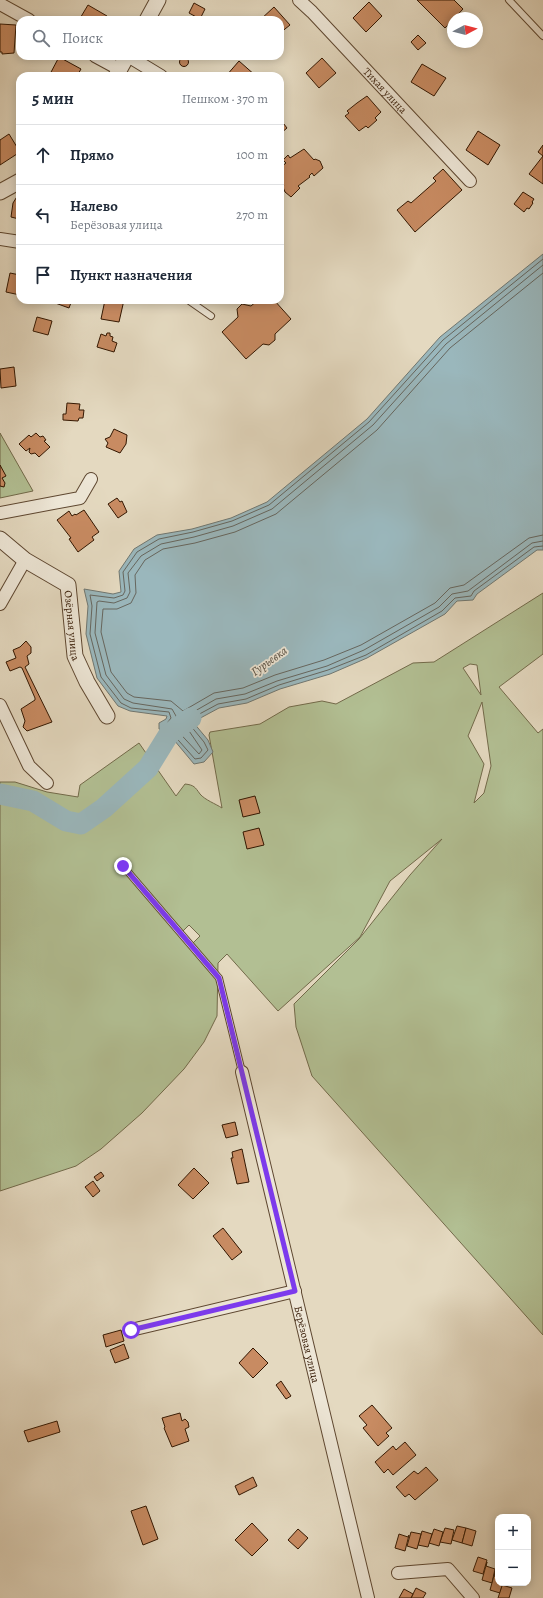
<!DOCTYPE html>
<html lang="ru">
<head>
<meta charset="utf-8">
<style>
	body { margin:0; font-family:Alegreya,serif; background:#f2f2f3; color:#1f2937 }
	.controls { position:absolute; right:12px; bottom:12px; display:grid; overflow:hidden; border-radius:8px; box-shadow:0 2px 10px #0003 }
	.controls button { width:36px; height:36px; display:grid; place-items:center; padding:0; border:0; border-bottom:1px solid #e0e1e3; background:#fff; color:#1f2937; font:20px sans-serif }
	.compass { position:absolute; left:447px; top:12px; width:36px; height:36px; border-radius:50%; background:#fff; box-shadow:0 2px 10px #0003; rotate:83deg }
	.stop { position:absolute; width:12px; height:12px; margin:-9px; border:3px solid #7c3aed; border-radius:50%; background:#fff }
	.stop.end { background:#7c3aed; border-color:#fff; box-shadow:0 1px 4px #0008 }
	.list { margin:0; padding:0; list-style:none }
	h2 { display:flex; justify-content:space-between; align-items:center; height:52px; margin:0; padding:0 16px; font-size:17px }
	h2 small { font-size:13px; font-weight:400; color:#747a83 }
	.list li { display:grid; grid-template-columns:26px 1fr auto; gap:12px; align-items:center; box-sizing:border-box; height:60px; padding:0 16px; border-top:1px solid #e0e1e3 }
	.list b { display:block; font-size:15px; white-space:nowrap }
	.list p { margin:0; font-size:13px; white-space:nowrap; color:#747a83 }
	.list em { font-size:13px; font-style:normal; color:#747a83 }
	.icon { flex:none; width:22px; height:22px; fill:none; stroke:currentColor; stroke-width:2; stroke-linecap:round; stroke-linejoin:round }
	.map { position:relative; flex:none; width:543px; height:1598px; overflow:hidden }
	.search { position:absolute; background:#fff; box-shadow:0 2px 10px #0003; left:16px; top:16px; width:268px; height:44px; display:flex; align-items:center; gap:10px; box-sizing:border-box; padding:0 14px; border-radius:12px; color:#747a83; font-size:15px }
	.panel { position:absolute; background:#fff; box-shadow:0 2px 10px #0003; left:16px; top:72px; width:268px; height:232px; border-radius:12px }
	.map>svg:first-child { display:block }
</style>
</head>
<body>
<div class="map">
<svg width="543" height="1598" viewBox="0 0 543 1598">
	<rect width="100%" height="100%" fill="#e4d9c0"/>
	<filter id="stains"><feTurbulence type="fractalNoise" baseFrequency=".005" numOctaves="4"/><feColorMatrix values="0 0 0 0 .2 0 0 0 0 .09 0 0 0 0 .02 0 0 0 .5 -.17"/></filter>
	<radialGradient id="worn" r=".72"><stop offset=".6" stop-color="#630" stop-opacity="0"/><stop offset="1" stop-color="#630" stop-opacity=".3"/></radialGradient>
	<g fill="#b2bf93" stroke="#726a4a" fill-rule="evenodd">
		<polygon points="0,433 33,491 0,498"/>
		<path d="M 543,593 L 543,654 L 499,687 L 538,733 L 543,729 L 543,1335 L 312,1076 L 296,1027 L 294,1004 L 359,939 L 410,875 L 442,839 L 390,881 L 360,937 L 278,1011 L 227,954 L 218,963 L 217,1016 L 204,1042 L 184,1069 L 142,1113 L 101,1149 L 76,1166 L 0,1191 L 0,782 L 15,782 L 47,792 L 78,797 L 80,785 L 139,743 L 176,796 L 185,784 C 194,785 195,787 200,794 C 205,800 216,804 222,808 L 209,735 L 210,732 L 260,724 L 289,707 L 322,701 L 336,704 L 413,663 L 434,662 ZM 470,664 L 477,665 L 481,695 L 463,668 ZM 482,702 L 491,766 L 484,793 L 474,803 L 484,764 L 468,736 ZM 189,925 L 200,936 L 192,944 L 181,933 Z"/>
	</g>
	<polygon fill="#9ab7bc" stroke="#707771" points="543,254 543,550 537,550 477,594 473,600 457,601 445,614 367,658 330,674 280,689 247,703 219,708 193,722 208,740 213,752 204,762 194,764 169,734 159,729 159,723 166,719 167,716 130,711 118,706 97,678 86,634 88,606 84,589 113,594 121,592 119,571 134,549 157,535 192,529 231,518 267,502 367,419 440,337"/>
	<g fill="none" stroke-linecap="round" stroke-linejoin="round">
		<g stroke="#66665e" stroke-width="1">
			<polyline points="543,259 443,340 369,422 269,505 232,521 193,532 159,539 137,552 123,572 125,591 123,595 114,598 90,595 92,606 90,634 101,677 121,703 131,708 169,712 171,718 164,727 171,732 195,759 201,758 208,750 204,742 190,725 192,718 218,704 246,699 279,685 328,670 366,655 442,611 455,598 471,596 474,591 534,547 543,546"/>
			<polyline points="543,265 446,344 373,425 272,509 233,526 194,537 161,544 141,556 128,573 130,592 127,598 114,603 99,601 97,602 95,633 106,675 124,699 133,703 172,709 176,716 173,726 199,754 202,750 185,725 185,720 188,715 216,699 245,694 277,681 327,666 364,650 439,607 452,594 468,591 532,543 543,541"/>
			<polyline points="543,273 450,348 377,430 276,514 235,532 195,543 163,549 145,560 135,575 136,593 131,603 117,609 103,609 101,632 111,672 127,693 134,697 171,701 183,711 214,693 243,688 275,675 324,660 361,645 435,603 450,588 464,585 529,538 543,535"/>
		</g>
		<polyline stroke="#9ab7bc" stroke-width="21" points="0,794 33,801 66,821 81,824 104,808 148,768 169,734 191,718"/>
	</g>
	<g fill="#c88b62" stroke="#321600">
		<polygon points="417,0 454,0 463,9 445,28"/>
		<polygon points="369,2 382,16 366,32 353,18"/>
		<polygon points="194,3 205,9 200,19 189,13"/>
		<polygon points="88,5 107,16 105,20 79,20"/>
		<polygon points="274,7 290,25 280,33 280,20 260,20"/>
		<polygon points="0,24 16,25 14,53 2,54 2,52 0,52"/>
		<polygon points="418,35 426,43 418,50 411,42"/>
		<polygon points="59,57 81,69 77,76 49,76"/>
		<circle cx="184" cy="62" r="4.5"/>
		<polygon points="322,58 336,73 319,88 306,73"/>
		<polygon points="239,61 256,76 226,76"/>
		<polygon points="422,64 446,78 434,96 411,82"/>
		<polygon points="367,96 381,112 375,118 377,120 368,128 366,126 359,131 345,116 349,113 347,111 357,103"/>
		<polygon points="280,119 287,128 280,134"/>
		<polygon points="478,131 500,145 488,165 466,150"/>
		<polygon points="9,134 20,152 0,165 0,140"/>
		<polygon points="543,145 543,184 529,174 543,156 538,152"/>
		<polygon points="304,149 314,160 315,159 320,161 323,168 314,176 312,173 309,176 310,177 298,186 300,188 291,197 285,192 283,187 284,186 280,181 280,171 282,169 280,168 286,163 283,160 288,155 290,158"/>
		<polygon points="443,169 462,190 415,232 397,210 408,201 411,203 436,181 433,178"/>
		<polygon points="523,192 534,199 532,202 533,203 529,209 527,208 524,212 514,204"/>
		<polygon points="18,195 20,196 20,224 19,219 11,217 13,203"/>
		<polygon points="10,273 20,275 20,295 6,292"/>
		<polygon points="47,300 72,300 69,308"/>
		<polygon points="105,300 124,300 119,322 101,319"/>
		<polygon points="258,300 274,300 291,319 275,334 275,340 269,345 263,344 246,359 222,332 238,317 237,309 242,304 251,306"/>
		<polygon points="37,317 52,321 48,335 33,331"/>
		<polygon points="107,333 110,333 110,336 113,337 112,341 117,343 114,352 97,347 101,334 106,336"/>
		<polygon points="14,367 16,386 1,388 0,369"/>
		<polygon points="67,403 80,404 79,410 84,410 83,418 79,418 78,421 63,420 63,414 66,414"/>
		<polygon points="114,429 127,435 126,444 120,453 106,447 108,443 105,439 110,437"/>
		<polygon points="36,433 40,437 43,436 46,440 44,441 50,447 39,457 35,453 31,454 29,452 30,448 26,451 19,444 29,435 31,437"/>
		<polygon points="0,465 6,476 2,478 5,483 4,487 0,486"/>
		<polygon points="117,498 120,502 122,501 127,512 118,518 108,504"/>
		<polygon points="84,510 99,532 92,537 94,540 78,552 69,539 71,538 57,520 69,511 72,516 75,514 76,515"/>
		<polygon points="26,641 31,647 31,653 27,656 29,664 25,667 52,722 27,731 23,727 25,721 21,709 35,700 35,698 22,668 20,667 10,671 6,662 16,658 13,650 20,647"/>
		<polygon points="255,796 260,813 243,817 239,800"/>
		<polygon points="259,828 264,845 247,849 243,832"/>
		<polygon points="235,1122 238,1135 226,1138 222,1125"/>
		<polygon points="242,1149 249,1182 237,1184 231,1158 233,1158 232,1152"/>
		<polygon points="194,1168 209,1183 193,1199 178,1185"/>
		<polygon points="101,1172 104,1176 97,1181 94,1177"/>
		<polygon points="93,1181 100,1191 93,1197 85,1187"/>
		<polygon points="223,1228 242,1252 232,1260 213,1236"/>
		<polygon points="121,1330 124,1341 106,1347 103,1335"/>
		<polygon points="124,1344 129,1358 115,1363 110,1350"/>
		<polygon points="253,1348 268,1363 253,1378 239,1363"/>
		<polygon points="281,1381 291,1396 286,1399 276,1385"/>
		<polygon points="372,1405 392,1428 386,1433 389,1436 378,1446 363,1428 367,1425 359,1416"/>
		<polygon points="180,1413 182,1421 185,1419 188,1422 189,1427 185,1429 189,1441 172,1447 164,1428 165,1427 162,1418"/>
		<polygon points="57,1421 60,1432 28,1442 24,1431"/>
		<polygon points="405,1442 416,1455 393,1475 388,1469 384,1473 375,1462 393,1446 396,1450"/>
		<polygon points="426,1467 438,1480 415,1500 409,1494 405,1497 396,1487 414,1471 418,1474"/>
		<polygon points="253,1477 257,1486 239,1495 235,1486"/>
		<polygon points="146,1506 158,1539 143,1545 131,1511"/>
		<polygon points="252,1523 268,1540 252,1556 235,1540"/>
		<polygon points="457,1526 466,1528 462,1543 452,1540"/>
		<polygon points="445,1528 454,1530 451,1544 440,1542"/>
		<polygon points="466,1528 476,1531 472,1546 462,1543"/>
		<polygon points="298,1529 308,1538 298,1549 288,1540"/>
		<polygon points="434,1529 443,1532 439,1546 429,1543"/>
		<polygon points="422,1531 432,1534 428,1547 418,1545"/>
		<polygon points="411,1532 421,1534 417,1549 407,1546"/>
		<polygon points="399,1534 408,1537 409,1535 405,1551 395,1548"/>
		<polygon points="478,1557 487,1560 483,1574 473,1571"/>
		<polygon points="487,1562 486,1566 495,1569 492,1583 482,1580"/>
		<polygon points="495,1572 494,1576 498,1577 498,1583 503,1583 500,1593 490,1590"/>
		<polygon points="503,1583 502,1585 512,1588 509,1598 498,1598"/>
		<polygon points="416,1588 426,1593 423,1598 411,1598"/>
		<polygon points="404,1589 413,1594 411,1598 399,1598"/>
	</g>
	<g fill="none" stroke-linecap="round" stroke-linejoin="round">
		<g stroke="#5e4730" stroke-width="8">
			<g id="service">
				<polyline points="509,0 543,36"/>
				<polyline points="188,300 211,316"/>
				<polyline points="123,866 219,978 242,1072"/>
			</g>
		</g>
		<g stroke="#5e4730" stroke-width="14">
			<g id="minor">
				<path id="s1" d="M 299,0 L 312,12 L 470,181"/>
				<polyline points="0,4 29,20"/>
				<polyline points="95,56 119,69"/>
				<polyline points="128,56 161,76"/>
				<polyline points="0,239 20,242"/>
				<polyline points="0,513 80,498 91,479"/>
				<polyline points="0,604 25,560"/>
				<polyline points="0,705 29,766 47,783"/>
				<path id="s2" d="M 242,1072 L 368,1598"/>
				<polyline points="131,1330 295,1291"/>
				<polyline points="398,1573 448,1569 473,1598"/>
			</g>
		</g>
		<g stroke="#5e4730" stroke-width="17">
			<g id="tertiary">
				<polyline points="147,20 158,0"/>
				<polyline points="116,76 127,56"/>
				<polyline points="0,192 20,181"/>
				<path id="s3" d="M 0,539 L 25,560 L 68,585 L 75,656 L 87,682 L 107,716"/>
			</g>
		</g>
		<use href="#service" stroke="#ede6d6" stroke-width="6"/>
		<use href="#minor" stroke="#ede6d6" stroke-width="12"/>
		<use href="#tertiary" stroke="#ede6d6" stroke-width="15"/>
	</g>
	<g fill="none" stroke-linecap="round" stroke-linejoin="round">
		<polyline stroke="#7c3aed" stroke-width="5" points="123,866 219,978 295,1291 131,1330"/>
	</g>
	<g text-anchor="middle" stroke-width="3.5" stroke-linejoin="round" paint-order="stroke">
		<g font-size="11" fill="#321600" stroke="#ede6d6">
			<text dy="4" stroke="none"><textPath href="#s1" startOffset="125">Тихая улица</textPath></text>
			<text dy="4" stroke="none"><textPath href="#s3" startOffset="123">Озёрная улица</textPath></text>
			<text dy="4" stroke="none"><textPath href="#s2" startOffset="280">Берёзовая улица</textPath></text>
		</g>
		<g font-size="12" font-style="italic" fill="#564e42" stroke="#ede6d6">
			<text transform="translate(269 661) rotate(-36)" y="4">Гурьевка</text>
		</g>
	</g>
	<rect width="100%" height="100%" filter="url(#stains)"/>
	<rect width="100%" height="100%" fill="url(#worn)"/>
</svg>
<div class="controls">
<button>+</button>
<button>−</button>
</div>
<svg class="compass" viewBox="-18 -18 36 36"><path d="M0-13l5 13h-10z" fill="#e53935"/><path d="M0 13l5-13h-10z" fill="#747a83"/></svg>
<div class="stop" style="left:131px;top:1330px"></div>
<div class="stop end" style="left:123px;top:866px"></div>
<div class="search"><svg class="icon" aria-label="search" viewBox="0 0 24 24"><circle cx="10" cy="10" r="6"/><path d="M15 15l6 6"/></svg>Поиск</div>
<section class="panel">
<h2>5 мин<small>Пешком · 370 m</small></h2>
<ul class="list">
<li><svg class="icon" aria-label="ahead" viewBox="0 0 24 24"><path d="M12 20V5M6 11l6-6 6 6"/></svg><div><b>Прямо</b></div><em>100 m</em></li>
<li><svg class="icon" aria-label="left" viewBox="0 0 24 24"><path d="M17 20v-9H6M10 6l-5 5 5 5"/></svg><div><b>Налево</b><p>Берёзовая улица</p></div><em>270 m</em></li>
<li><svg class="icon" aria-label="arrive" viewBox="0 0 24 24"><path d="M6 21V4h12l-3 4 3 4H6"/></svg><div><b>Пункт назначения</b></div></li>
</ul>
</section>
</div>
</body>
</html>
